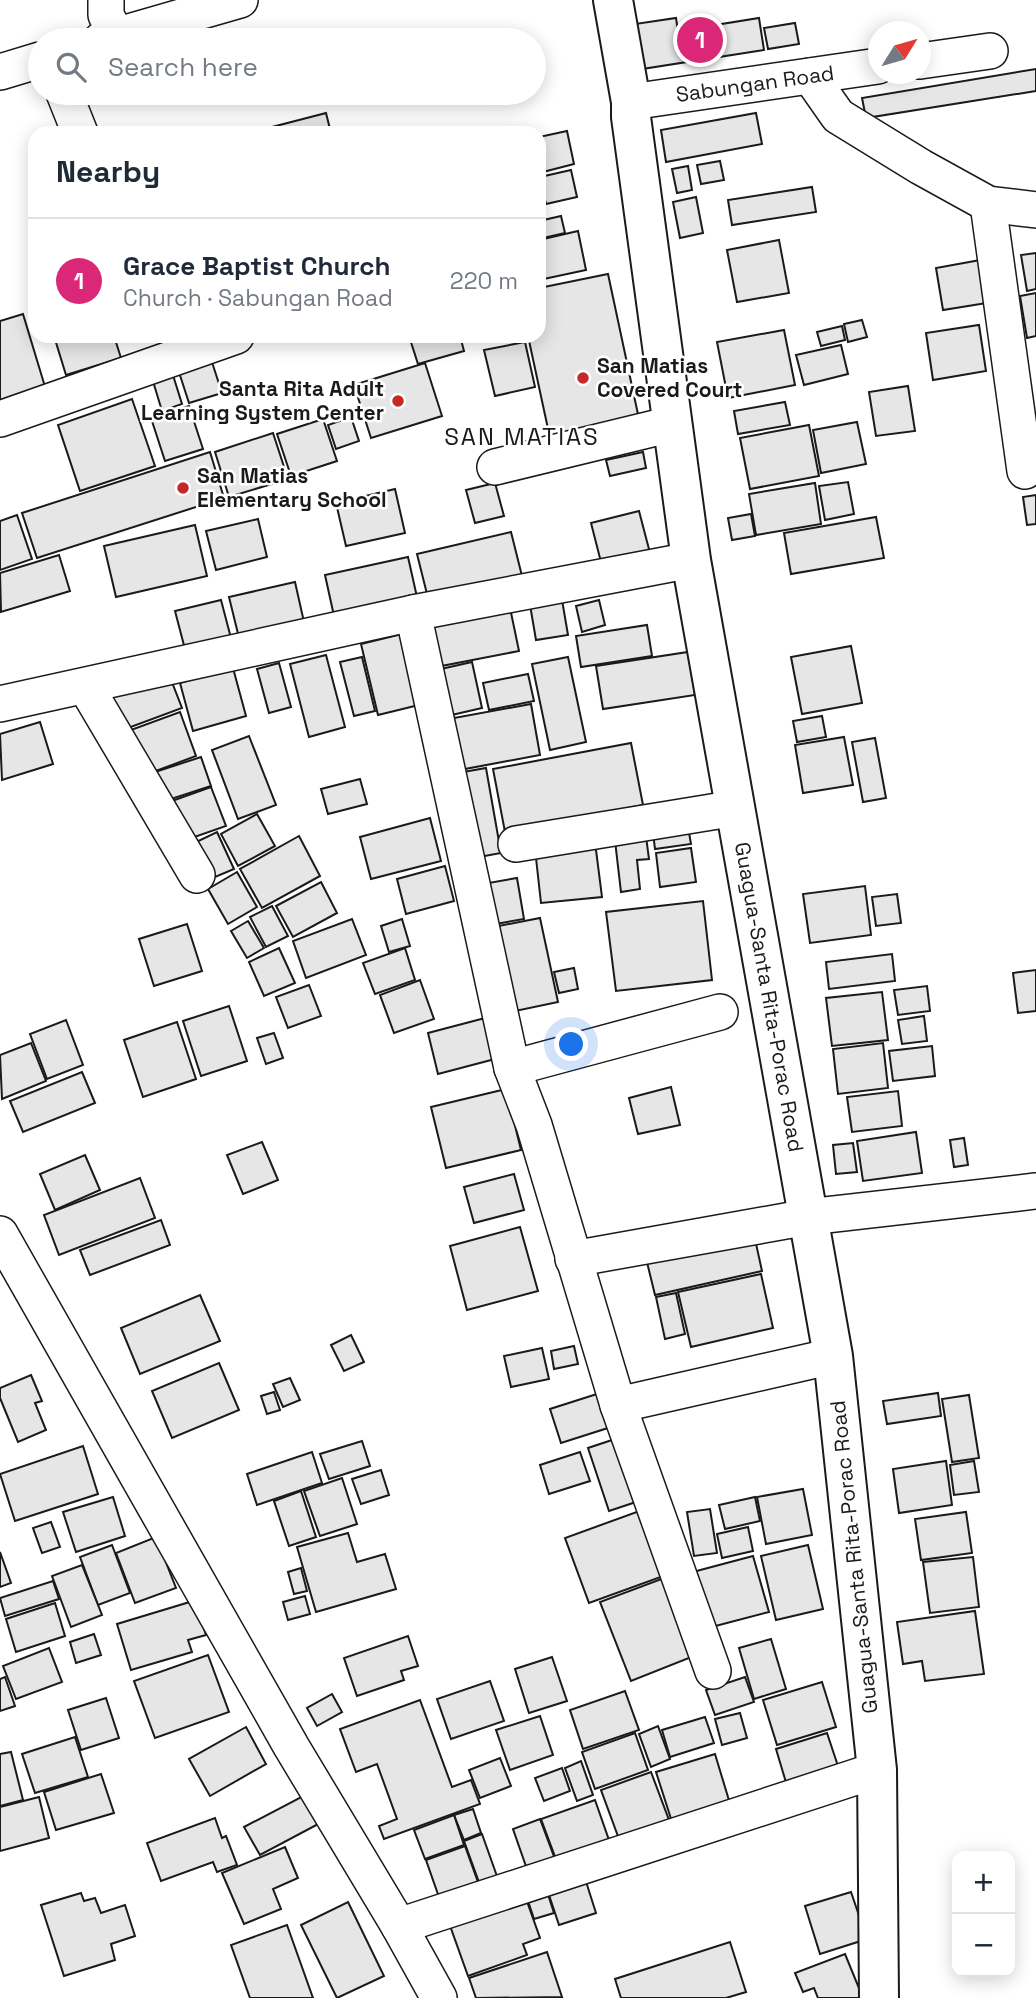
<!DOCTYPE html>
<html lang="en">
<head>
<meta charset="utf-8">
<style>
	body { margin:0; font-family:"Space Grotesk",sans-serif; background:#f2f2f3; color:#1f2937 }
	.controls { position:absolute; right:21px; bottom:21px; display:grid; overflow:hidden; border-radius:14px; box-shadow:0 4px 18px #0003 }
	.controls button { width:63px; height:63px; display:grid; place-items:center; padding:0; border:0; border-bottom:2px solid #e0e1e3; background:#fff; color:#1f2937; font:35px sans-serif }
	.compass { position:absolute; left:868px; top:21px; width:63px; height:63px; border-radius:50%; background:#fff; box-shadow:0 4px 18px #0003; rotate:53deg }
	.you { position:absolute; left:572px; top:1045px; width:24px; height:24px; margin:-18px; border:5px solid #fff; border-radius:50%; background:#1a73e8; box-shadow:0 0 0 10px #1a73e833 }
	.badge { display:grid; place-items:center; width:46px; height:46px; border-radius:50%; background:#db2777; color:#fff; font-size:23px; font-weight:700 }
	.pin { position:absolute; translate:-50% -50%; border:4px solid #fff; box-shadow:0 2px 7px #0006 }
	.list { margin:0; padding:0; list-style:none }
	h2 { display:flex; justify-content:space-between; align-items:center; height:91px; margin:0; padding:0 28px; font-size:30px }
	h2 small { font-size:23px; font-weight:400; color:#747a83 }
	.list li { display:grid; grid-template-columns:46px 1fr auto; gap:21px; align-items:center; box-sizing:border-box; height:126px; padding:0 28px; border-top:2px solid #e0e1e3 }
	.list b { display:block; font-size:26px; white-space:nowrap }
	.list p { margin:0; font-size:23px; white-space:nowrap; color:#747a83 }
	.list em { font-size:23px; font-style:normal; color:#747a83 }
	.icon { flex:none; width:38px; height:38px; fill:none; stroke:currentColor; stroke-width:2; stroke-linecap:round; stroke-linejoin:round }
	.map { position:relative; flex:none; width:1036px; height:1998px; overflow:hidden }
	.search { position:absolute; background:#fff; box-shadow:0 4px 18px #0003; left:28px; top:28px; width:518px; height:77px; display:flex; align-items:center; gap:18px; box-sizing:border-box; padding:0 24px; border-radius:38px; color:#747a83; font-size:26px }
	.panel { position:absolute; background:#fff; box-shadow:0 4px 18px #0003; left:28px; top:126px; width:518px; height:217px; border-radius:21px }
	.map>svg:first-child { display:block }
</style>
</head>
<body>
<div class="map">
<svg width="1036" height="1998" viewBox="0 0 1036 1998">
	<rect width="100%" height="100%" fill="#fff"/>
	<g fill="#e6e6e6" stroke="#1a1a1a" stroke-width="2">
		<polygon points="676,18 678,31 759,18 764,50 642,69 635,24"/>
		<polygon points="795,23 799,44 768,49 764,28"/>
		<polygon points="1036,69 1036,91 866,118 862,98"/>
		<polygon points="326,113 331,133 274,133 272,127"/>
		<polygon points="756,113 762,144 666,162 661,130"/>
		<polygon points="567,131 574,164 543,172 539,152 539,137"/>
		<polygon points="720,161 724,180 701,184 697,165"/>
		<polygon points="688,166 692,190 677,193 672,169"/>
		<polygon points="571,170 577,197 546,204 540,177"/>
		<polygon points="812,187 816,212 732,225 728,200"/>
		<polygon points="696,197 703,233 680,238 673,202"/>
		<polygon points="561,216 565,233 539,239 539,221"/>
		<polygon points="578,231 586,270 539,280 539,240"/>
		<polygon points="779,240 789,293 737,302 727,250"/>
		<polygon points="1036,253 1036,289 1027,291 1021,255"/>
		<polygon points="986,259 993,302 943,310 936,268"/>
		<polygon points="608,274 639,419 550,438 528,336 539,336 539,288"/>
		<polygon points="1036,293 1036,336 1027,338 1020,296"/>
		<polygon points="23,314 46,390 0,404 0,321"/>
		<polygon points="862,320 867,337 848,342 844,324"/>
		<polygon points="979,325 986,371 933,380 926,333"/>
		<polygon points="842,326 845,340 821,346 817,332"/>
		<polygon points="784,330 795,385 728,398 717,342"/>
		<polygon points="54,336 114,336 121,358 66,375"/>
		<polygon points="409,336 460,336 464,351 418,364"/>
		<polygon points="525,342 535,387 495,396 484,350"/>
		<polygon points="841,345 848,374 804,385 796,355"/>
		<polygon points="210,356 222,393 189,403 177,366"/>
		<polygon points="425,363 442,416 371,438 354,385"/>
		<polygon points="172,372 182,404 162,411 152,378"/>
		<polygon points="908,386 915,431 876,436 869,392"/>
		<polygon points="132,399 155,466 80,491 58,425"/>
		<polygon points="785,402 790,425 738,434 734,411"/>
		<polygon points="189,406 203,449 165,461 151,418"/>
		<polygon points="351,417 359,441 336,449 328,425"/>
		<polygon points="323,419 337,461 291,476 277,434"/>
		<polygon points="857,422 866,464 821,473 813,430"/>
		<polygon points="809,425 819,476 750,489 740,438"/>
		<polygon points="273,433 288,479 229,497 215,452"/>
		<polygon points="210,452 224,498 37,558 22,513"/>
		<polygon points="643,452 646,468 610,476 606,460"/>
		<polygon points="848,482 854,514 825,520 819,486"/>
		<polygon points="495,483 504,516 475,523 466,490"/>
		<polygon points="815,483 821,524 756,535 749,494"/>
		<polygon points="395,489 405,533 346,546 336,503"/>
		<polygon points="1036,495 1036,524 1027,525 1023,497"/>
		<polygon points="639,511 650,553 602,566 591,523"/>
		<polygon points="751,514 755,536 732,540 728,518"/>
		<polygon points="17,515 32,559 0,570 0,521"/>
		<polygon points="876,517 884,558 791,574 784,533"/>
		<polygon points="258,519 267,557 216,570 206,531"/>
		<polygon points="195,525 207,576 116,597 104,546"/>
		<polygon points="511,532 523,580 429,602 417,554"/>
		<polygon points="59,555 70,591 1,612 0,573"/>
		<polygon points="408,557 419,606 336,625 325,575"/>
		<polygon points="295,582 306,631 241,646 229,597"/>
		<polygon points="561,594 568,635 536,640 529,599"/>
		<polygon points="221,600 232,642 186,653 175,611"/>
		<polygon points="599,600 605,625 582,632 576,606"/>
		<polygon points="509,603 519,651 431,668 421,620"/>
		<polygon points="647,625 652,656 581,667 576,636"/>
		<polygon points="410,632 427,703 378,715 361,644"/>
		<polygon points="851,646 862,703 802,714 791,657"/>
		<polygon points="688,652 695,695 603,709 596,666"/>
		<polygon points="326,655 345,727 309,737 290,664"/>
		<polygon points="362,657 375,711 354,716 340,662"/>
		<polygon points="568,657 586,742 550,750 532,664"/>
		<polygon points="472,662 482,708 443,717 432,671"/>
		<polygon points="279,663 291,707 269,713 257,669"/>
		<polygon points="233,668 246,716 193,731 180,683"/>
		<polygon points="168,672 182,708 120,731 107,695"/>
		<polygon points="528,674 534,701 489,710 483,683"/>
		<polygon points="531,704 540,755 454,771 443,720"/>
		<polygon points="180,712 196,756 145,775 128,731"/>
		<polygon points="822,716 826,737 797,742 793,721"/>
		<polygon points="40,722 53,764 2,780 0,734"/>
		<polygon points="249,736 276,805 238,819 212,750"/>
		<polygon points="844,737 853,785 803,793 795,745"/>
		<polygon points="875,738 886,798 863,802 852,742"/>
		<polygon points="631,743 643,805 505,832 493,769"/>
		<polygon points="201,757 211,786 165,801 155,772"/>
		<polygon points="486,768 501,853 468,859 452,774"/>
		<polygon points="360,779 367,804 328,814 321,789"/>
		<polygon points="211,787 226,826 183,841 169,802"/>
		<polygon points="257,814 275,846 238,866 221,834"/>
		<polygon points="430,818 441,861 371,879 360,837"/>
		<polygon points="688,827 691,844 655,849 653,833"/>
		<polygon points="645,829 649,859 637,860 640,889 621,892 614,832"/>
		<polygon points="217,832 234,869 208,880 192,844"/>
		<polygon points="299,836 320,876 262,908 240,869"/>
		<polygon points="595,842 602,897 541,903 535,849"/>
		<polygon points="691,848 696,882 660,887 656,853"/>
		<polygon points="445,866 454,901 406,914 397,879"/>
		<polygon points="237,872 257,907 228,924 208,889"/>
		<polygon points="517,878 524,919 484,926 477,885"/>
		<polygon points="321,882 337,913 293,937 276,906"/>
		<polygon points="865,886 871,935 810,943 803,894"/>
		<polygon points="897,894 901,923 876,926 872,897"/>
		<polygon points="703,901 712,980 616,991 606,912"/>
		<polygon points="272,906 288,936 266,947 250,917"/>
		<polygon points="540,918 558,1002 501,1014 483,929"/>
		<polygon points="352,919 366,955 306,978 293,941"/>
		<polygon points="402,919 410,946 389,952 381,926"/>
		<polygon points="248,921 264,948 247,958 231,931"/>
		<polygon points="187,924 202,971 154,986 139,939"/>
		<polygon points="279,948 295,983 264,996 249,962"/>
		<polygon points="405,948 415,980 375,994 363,963"/>
		<polygon points="892,954 895,981 829,989 826,962"/>
		<polygon points="574,968 578,989 559,993 554,972"/>
		<polygon points="1036,970 1036,1011 1018,1013 1013,973"/>
		<polygon points="420,980 434,1019 394,1033 380,995"/>
		<polygon points="309,985 321,1016 288,1028 276,997"/>
		<polygon points="927,986 930,1011 898,1015 894,990"/>
		<polygon points="882,992 888,1040 832,1046 826,998"/>
		<polygon points="229,1006 247,1061 201,1076 183,1021"/>
		<polygon points="924,1016 927,1041 902,1044 898,1020"/>
		<polygon points="485,1018 495,1059 438,1074 428,1033"/>
		<polygon points="66,1020 83,1065 47,1079 30,1034"/>
		<polygon points="177,1022 196,1079 143,1097 124,1040"/>
		<polygon points="274,1033 283,1058 266,1064 257,1038"/>
		<polygon points="31,1043 46,1081 2,1099 0,1055"/>
		<polygon points="883,1043 888,1088 838,1094 833,1049"/>
		<polygon points="932,1046 935,1076 893,1081 889,1051"/>
		<polygon points="82,1072 95,1103 23,1132 10,1101"/>
		<polygon points="671,1087 680,1125 638,1134 629,1098"/>
		<polygon points="506,1089 521,1150 446,1168 431,1107"/>
		<polygon points="898,1091 902,1126 852,1132 847,1097"/>
		<polygon points="916,1132 922,1173 863,1181 857,1141"/>
		<polygon points="964,1138 968,1165 954,1167 950,1140"/>
		<polygon points="262,1142 278,1180 243,1194 227,1155"/>
		<polygon points="853,1143 857,1172 836,1174 833,1145"/>
		<polygon points="85,1155 100,1190 55,1210 40,1174"/>
		<polygon points="514,1174 524,1210 474,1223 464,1187"/>
		<polygon points="140,1178 155,1218 59,1255 44,1215"/>
		<polygon points="161,1220 170,1245 90,1275 80,1250"/>
		<polygon points="520,1227 538,1291 467,1310 450,1246"/>
		<polygon points="753,1230 762,1271 655,1295 645,1254"/>
		<polygon points="761,1274 773,1328 691,1347 678,1292"/>
		<polygon points="676,1293 685,1334 665,1339 656,1297"/>
		<polygon points="200,1295 220,1341 140,1374 121,1328"/>
		<polygon points="351,1335 364,1362 344,1371 331,1345"/>
		<polygon points="574,1346 578,1364 554,1369 551,1351"/>
		<polygon points="542,1348 549,1379 511,1387 504,1356"/>
		<polygon points="219,1363 239,1410 172,1438 152,1391"/>
		<polygon points="31,1375 42,1401 35,1403 46,1430 18,1442 0,1398 0,1388"/>
		<polygon points="290,1378 300,1400 283,1407 273,1384"/>
		<polygon points="274,1392 280,1410 267,1414 261,1396"/>
		<polygon points="600,1393 611,1427 561,1443 550,1409"/>
		<polygon points="938,1393 941,1416 887,1424 883,1401"/>
		<polygon points="969,1395 979,1458 952,1462 942,1399"/>
		<polygon points="627,1435 648,1498 609,1511 588,1448"/>
		<polygon points="362,1441 370,1466 329,1479 320,1454"/>
		<polygon points="83,1446 98,1494 15,1521 0,1474"/>
		<polygon points="312,1452 322,1483 257,1505 247,1474"/>
		<polygon points="580,1452 590,1481 549,1494 540,1465"/>
		<polygon points="946,1461 952,1505 899,1513 893,1469"/>
		<polygon points="974,1461 979,1492 954,1495 950,1465"/>
		<polygon points="381,1470 389,1495 361,1504 352,1479"/>
		<polygon points="342,1478 357,1524 320,1536 304,1491"/>
		<polygon points="803,1489 812,1535 766,1544 757,1497"/>
		<polygon points="301,1491 316,1537 289,1546 274,1501"/>
		<polygon points="113,1497 125,1536 76,1552 63,1512"/>
		<polygon points="755,1497 760,1521 725,1529 719,1505"/>
		<polygon points="645,1509 669,1574 589,1603 565,1538"/>
		<polygon points="710,1509 717,1553 694,1556 687,1512"/>
		<polygon points="966,1512 972,1553 921,1560 915,1519"/>
		<polygon points="51,1522 60,1547 42,1553 33,1528"/>
		<polygon points="748,1527 753,1551 722,1558 717,1534"/>
		<polygon points="348,1533 357,1562 385,1554 396,1589 316,1612 297,1547"/>
		<polygon points="156,1537 176,1588 135,1603 116,1553"/>
		<polygon points="112,1545 130,1593 98,1605 80,1557"/>
		<polygon points="808,1545 823,1609 776,1620 761,1556"/>
		<polygon points="0,1552 11,1583 0,1587"/>
		<polygon points="753,1556 769,1612 704,1629 689,1573"/>
		<polygon points="973,1557 979,1607 930,1613 923,1562"/>
		<polygon points="82,1565 102,1615 71,1627 52,1576"/>
		<polygon points="301,1568 307,1591 294,1594 288,1572"/>
		<polygon points="664,1578 694,1656 631,1681 600,1602"/>
		<polygon points="53,1581 59,1599 5,1616 0,1598"/>
		<polygon points="305,1596 310,1614 288,1620 283,1602"/>
		<polygon points="203,1598 200,1617 206,1635 188,1640 192,1652 131,1670 117,1624"/>
		<polygon points="55,1603 65,1636 16,1652 6,1619"/>
		<polygon points="975,1611 984,1674 925,1681 922,1661 903,1664 897,1622"/>
		<polygon points="94,1634 101,1655 76,1663 70,1642"/>
		<polygon points="408,1636 418,1666 401,1671 404,1680 357,1696 344,1658"/>
		<polygon points="771,1639 786,1689 754,1699 739,1648"/>
		<polygon points="49,1648 62,1682 16,1699 3,1666"/>
		<polygon points="208,1655 229,1712 155,1738 134,1681"/>
		<polygon points="552,1657 567,1701 529,1713 515,1669"/>
		<polygon points="5,1677 15,1706 0,1711 0,1679"/>
		<polygon points="745,1677 754,1702 715,1715 706,1690"/>
		<polygon points="490,1681 504,1721 451,1739 437,1699"/>
		<polygon points="822,1682 836,1727 777,1745 763,1700"/>
		<polygon points="625,1691 639,1730 583,1749 570,1710"/>
		<polygon points="332,1694 342,1712 317,1726 307,1708"/>
		<polygon points="106,1698 119,1738 81,1750 68,1710"/>
		<polygon points="420,1700 452,1787 471,1780 480,1804 384,1839 379,1826 397,1819 377,1764 356,1772 340,1729"/>
		<polygon points="740,1713 747,1738 722,1745 715,1719"/>
		<polygon points="540,1716 553,1755 510,1770 496,1730"/>
		<polygon points="705,1717 714,1743 670,1757 662,1730"/>
		<polygon points="658,1726 670,1759 651,1767 639,1734"/>
		<polygon points="246,1727 266,1764 210,1796 189,1759"/>
		<polygon points="635,1733 648,1770 595,1789 582,1752"/>
		<polygon points="827,1733 840,1772 788,1789 776,1749"/>
		<polygon points="75,1737 88,1777 35,1793 22,1754"/>
		<polygon points="11,1752 23,1800 0,1806 0,1754"/>
		<polygon points="715,1754 731,1807 673,1825 656,1772"/>
		<polygon points="500,1758 511,1786 480,1798 469,1770"/>
		<polygon points="581,1761 593,1795 577,1801 565,1768"/>
		<polygon points="562,1768 570,1791 544,1801 535,1778"/>
		<polygon points="651,1772 669,1820 619,1839 601,1790"/>
		<polygon points="101,1774 114,1813 56,1830 44,1792"/>
		<polygon points="307,1794 322,1822 260,1855 244,1827"/>
		<polygon points="39,1797 49,1838 0,1851 0,1807"/>
		<polygon points="595,1800 610,1843 557,1862 541,1819"/>
		<polygon points="473,1809 481,1833 464,1840 454,1815"/>
		<polygon points="454,1815 464,1845 425,1859 414,1830"/>
		<polygon points="215,1818 222,1838 226,1836 237,1865 217,1872 213,1862 161,1881 147,1843"/>
		<polygon points="540,1819 556,1862 528,1872 513,1829"/>
		<polygon points="482,1834 498,1879 480,1885 464,1841"/>
		<polygon points="465,1846 479,1885 440,1900 426,1860"/>
		<polygon points="285,1847 298,1878 273,1889 281,1909 244,1924 222,1873"/>
		<polygon points="582,1869 596,1913 559,1925 544,1880"/>
		<polygon points="545,1885 554,1913 534,1919 525,1892"/>
		<polygon points="851,1892 867,1939 820,1954 805,1906"/>
		<polygon points="81,1893 84,1901 95,1898 101,1913 125,1905 135,1936 111,1944 115,1960 64,1976 41,1905"/>
		<polygon points="524,1893 540,1938 523,1944 527,1955 468,1976 448,1920"/>
		<polygon points="348,1902 384,1976 337,1998 301,1925"/>
		<polygon points="287,1925 313,1998 250,1998 231,1945"/>
		<polygon points="730,1942 746,1992 726,1998 621,1998 615,1979"/>
		<polygon points="547,1952 562,1997 476,1998 469,1978"/>
		<polygon points="845,1954 863,1998 818,1998 814,1988 803,1992 795,1973"/>
	</g>
	<g fill="none" stroke-linecap="round" stroke-linejoin="round">
		<g stroke="#1a1a1a" stroke-width="38">
			<g id="minor">
				<polyline points="106,0 106,15 116,35"/>
				<polyline points="101,40 240,0"/>
				<polyline points="920,61 990,51"/>
				<polyline points="0,72 40,60"/>
				<polyline points="810,76 838,116 921,167 988,204 1036,210"/>
				<polyline points="64,93 80,133"/>
				<polyline points="631,102 878,66"/>
				<polyline points="988,204 1025,471"/>
				<polyline points="0,419 236,336"/>
				<polyline points="495,467 672,424"/>
				<polyline points="413,613 512,1068 534,1125 618,1405 713,1671"/>
				<polyline points="86,687 197,875"/>
				<polyline points="0,704 413,613 691,560"/>
				<polyline points="516,844 736,808"/>
				<polyline points="512,1068 720,1012"/>
				<polyline points="0,1234 291,1746 399,1926 439,1998"/>
				<polyline points="573,1259 808,1217 1036,1191"/>
				<polyline points="618,1405 833,1356"/>
				<polyline points="399,1926 877,1770"/>
			</g>
		</g>
		<g stroke="#1a1a1a" stroke-width="42">
			<polyline id="major" points="613,0 631,102 631,117 691,560 833,1356 877,1770 879,1998"/>
		</g>
		<use href="#minor" stroke="#fff" stroke-width="35"/>
		<use href="#major" stroke="#fff" stroke-width="38"/>
	</g>
	<g fill="#c62828" stroke="#fff" stroke-width="2.5">
		<circle cx="583" cy="378" r="7"/>
		<circle cx="398" cy="401" r="7"/>
		<circle cx="183" cy="488" r="7"/>
	</g>
	<g text-anchor="middle" stroke-width="5" stroke-linejoin="round" paint-order="stroke">
		<g font-size="21" fill="#1a1a1a" stroke="#fff">
			<text transform="translate(755 84) rotate(-8)" y="7">Sabungan Road</text>
			<text transform="translate(769 997) rotate(80)" y="7">Guagua-Santa Rita-Porac Road</text>
			<text transform="translate(854 1557) rotate(-96)" y="7">Guagua-Santa Rita-Porac Road</text>
		</g>
		<g font-size="21" font-weight="bold" fill="#1a1a1a" stroke="#fff" text-anchor="start">
			<text x="597" y="373">San Matias<tspan x="597" dy="24">Covered Court</tspan></text>
			<text x="384" y="396" text-anchor="end">Santa Rita Adult<tspan x="384" dy="24">Learning System Center</tspan></text>
			<text x="197" y="483">San Matias<tspan x="197" dy="24">Elementary School</tspan></text>
		</g>
		<g font-size="24" letter-spacing="2" fill="#1a1a1a" stroke="#fff">
			<text x="522" y="445">SAN MATIAS</text>
		</g>
	</g>
</svg>
<div class="controls">
<button>+</button>
<button>−</button>
</div>
<svg class="compass" viewBox="-18 -18 36 36"><path d="M0-13l5 13h-10z" fill="#e53935"/><path d="M0 13l5-13h-10z" fill="#747a83"/></svg>
<div class="you"></div>
<div class="pin badge" style="left:700px;top:40px">1</div>
<div class="search"><svg class="icon" aria-label="search" viewBox="0 0 24 24"><circle cx="10" cy="10" r="6"/><path d="M15 15l6 6"/></svg>Search here</div>
<section class="panel">
<h2>Nearby<small></small></h2>
<ul class="list">
<li><span class="badge">1</span><div><b>Grace Baptist Church</b><p>Church · Sabungan Road</p></div><em>220 m</em></li>
</ul>
</section>
</div>
</body>
</html>
